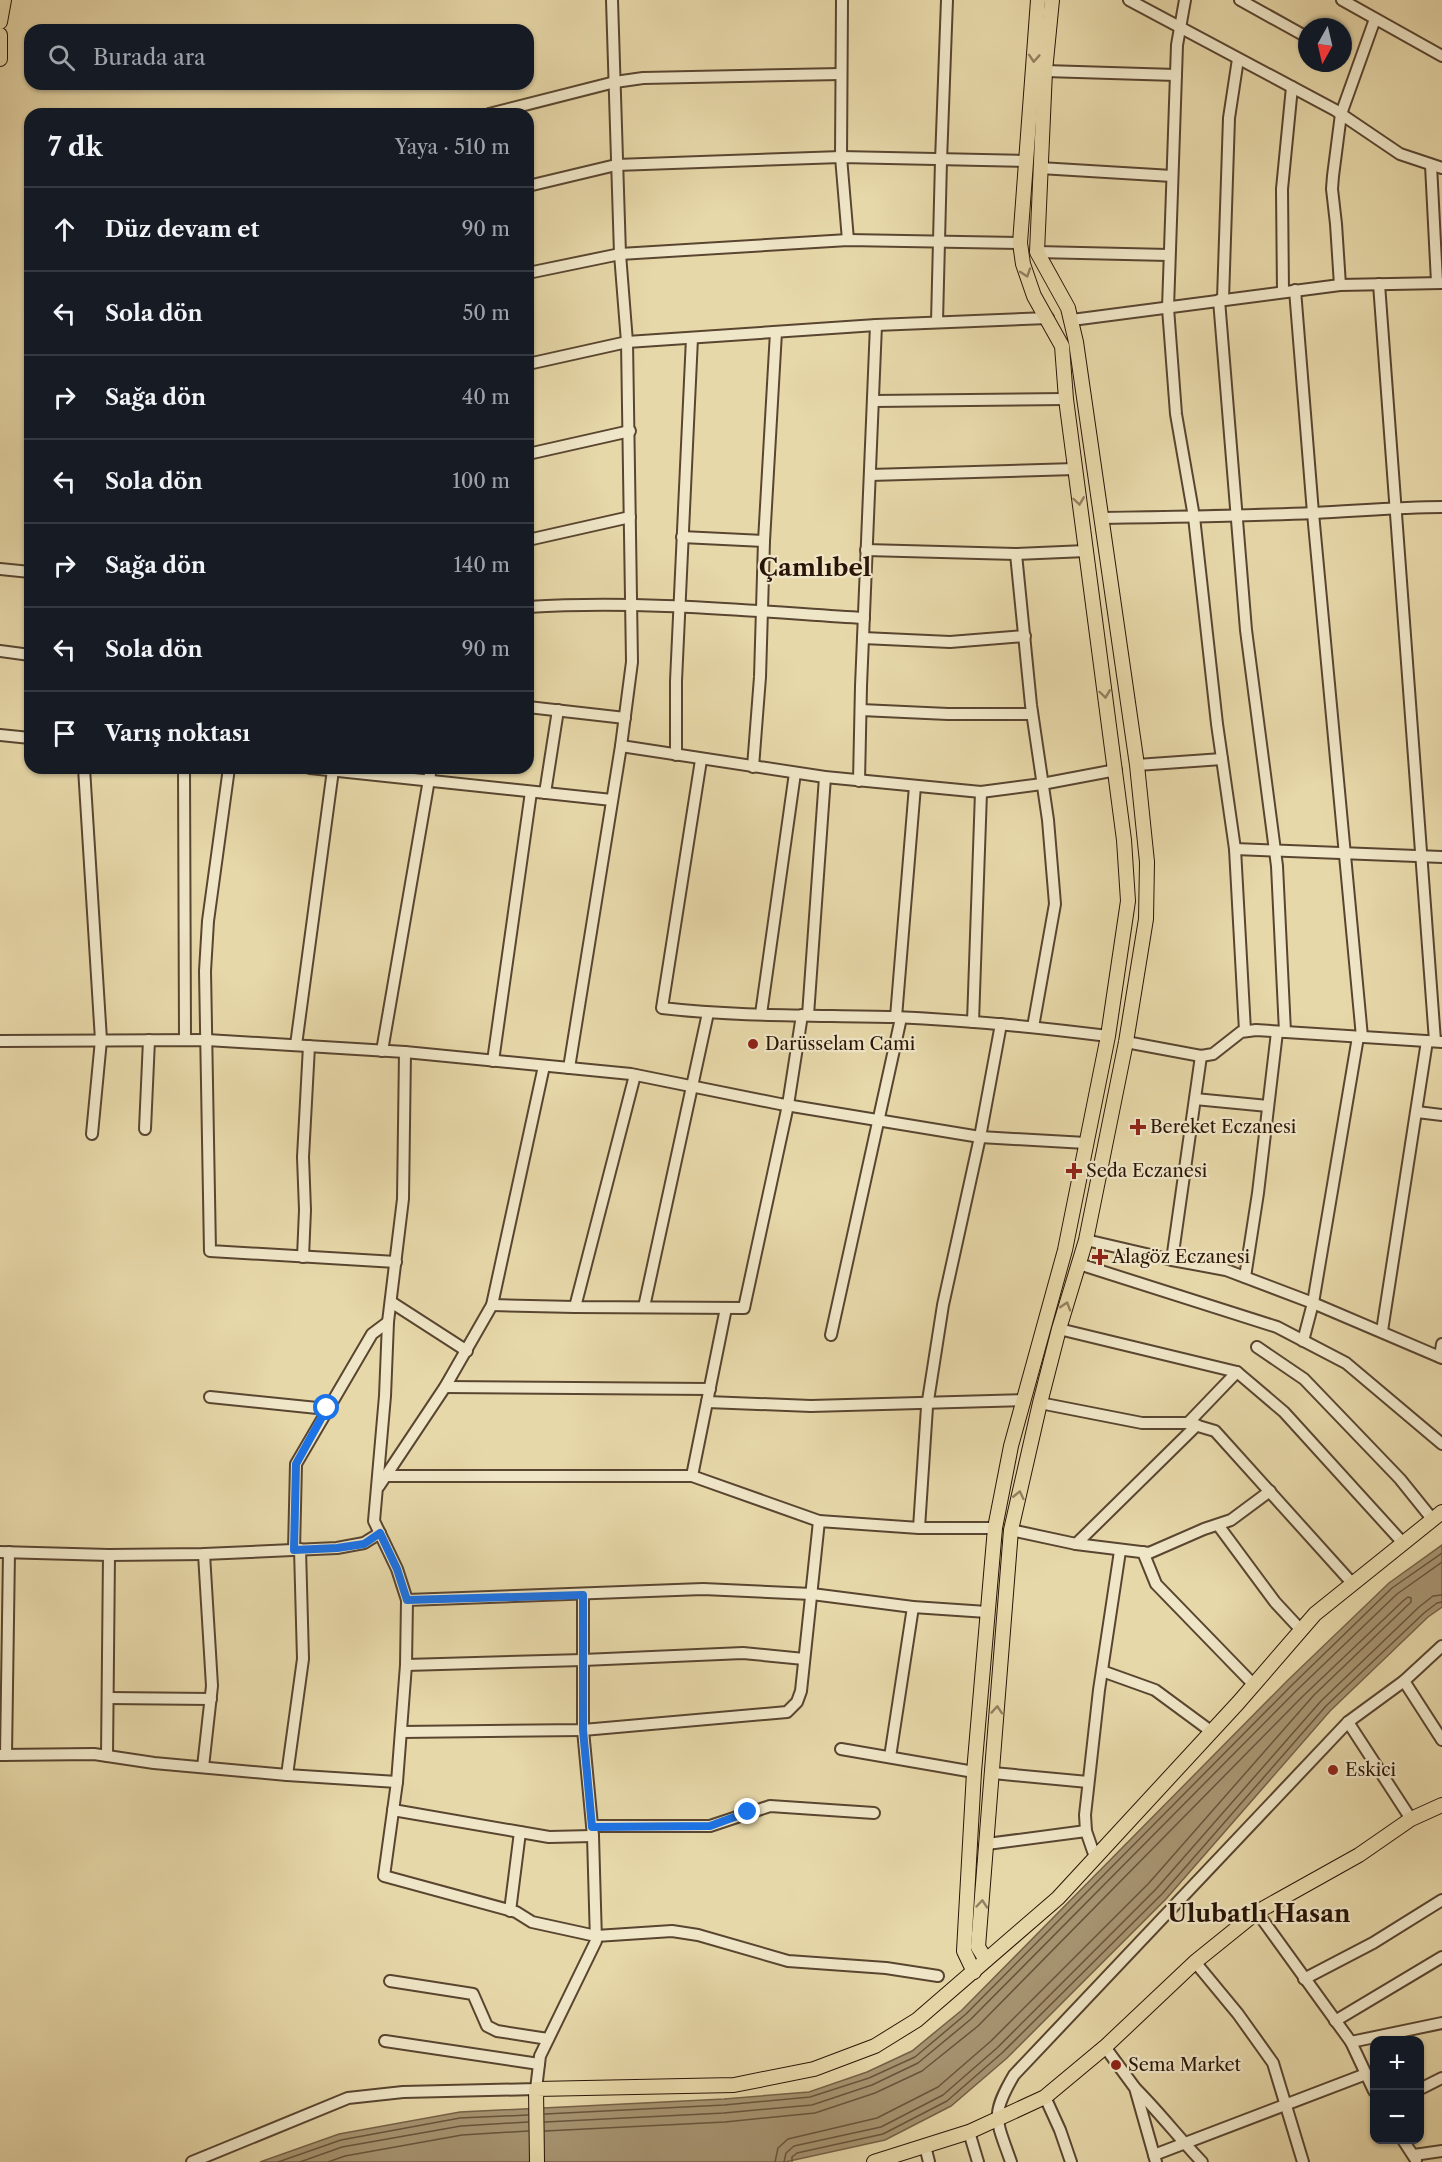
<!DOCTYPE html>
<html lang="tr">
<head>
<meta charset="utf-8">
<style>
	body { margin:0; font-family:"Libre Caslon Text",serif; background:#20242c; color:#f1f3f6 }
	.controls { position:absolute; right:18px; bottom:18px; display:grid; overflow:hidden; border-radius:12px; box-shadow:0 2px 4px #0004 }
	.controls button { width:54px; height:54px; display:grid; place-items:center; padding:0; border:0; border-bottom:2px solid #363941; background:#171b24; color:#f1f3f6; font:30px sans-serif }
	.compass { position:absolute; left:1298px; top:18px; width:54px; height:54px; border-radius:50%; background:#171b24; box-shadow:0 2px 4px #0004; rotate:188deg }
	.stop { position:absolute; width:18px; height:18px; margin:-14px; border:4px solid #1a73e8; border-radius:50%; background:#fff }
	.stop.end { background:#1a73e8; border-color:#fff; box-shadow:0 2px 6px #0008 }
	.list { margin:0; padding:0; list-style:none }
	h2 { display:flex; justify-content:space-between; align-items:center; height:78px; margin:0; padding:0 24px; font-size:26px }
	h2 small { font-size:20px; font-weight:400; color:#9ea1a6 }
	.list li { display:grid; grid-template-columns:39px 1fr auto; gap:18px; align-items:center; box-sizing:border-box; height:84px; padding:0 24px; border-top:2px solid #363941 }
	.list b { display:block; font-size:22px; white-space:nowrap }
	.list em { font-size:20px; font-style:normal; color:#9ea1a6 }
	.icon { flex:none; width:33px; height:33px; fill:none; stroke:currentColor; stroke-width:2; stroke-linecap:round; stroke-linejoin:round }
	.map { position:relative; flex:none; width:1442px; height:2162px; overflow:hidden }
	.search { position:absolute; background:#171b24; box-shadow:0 2px 4px #0004; left:24px; top:24px; width:510px; height:66px; display:flex; align-items:center; gap:15px; box-sizing:border-box; padding:0 21px; border-radius:18px; color:#9ea1a6; font-size:22px }
	.panel { position:absolute; background:#171b24; box-shadow:0 2px 4px #0004; left:24px; top:108px; width:510px; height:666px; border-radius:18px }
	.map>svg:first-child { display:block }
</style>
</head>
<body>
<div class="map">
<svg width="1442" height="2162" viewBox="0 0 1442 2162">
	<rect width="100%" height="100%" fill="#e7d8a9"/>
	<filter id="stains"><feTurbulence type="fractalNoise" baseFrequency=".00333" numOctaves="4"/><feColorMatrix values="0 0 0 0 .2 0 0 0 0 .09 0 0 0 0 .02 0 0 0 .5 -.17"/></filter>
	<radialGradient id="worn" r=".72"><stop offset=".6" stop-color="#630" stop-opacity="0"/><stop offset="1" stop-color="#630" stop-opacity=".3"/></radialGradient>
	<polygon fill="#a79572" stroke="#756147" stroke-width="1.5" points="1442,1545 1442,1607 1428,1617 1330,1711 1166,1899 1007,2058 951,2106 885,2140 785,2162 260,2162 339,2134 460,2112 724,2099 809,2092 867,2072 912,2051 962,2010 1287,1681 1389,1583"/>
	<g fill="none" stroke-linecap="round" stroke-linejoin="round">
		<g stroke="#68543c" stroke-width="1.5">
			<polyline points="545,2114 724,2105 810,2097 869,2078 915,2057 966,2014 1291,1686 1392,1588 1442,1553"/>
			<polyline points="545,2122 724,2113 812,2105 872,2085 918,2063 971,2019 1296,1691 1397,1594 1442,1562"/>
			<polyline points="545,2131 725,2122 815,2113 875,2093 922,2071 978,2026 1302,1697 1403,1601 1408,1597 1411,1598 1411,1602 1314,1695 1149,1883 991,2041 938,2087 877,2118 788,2139 778,2148 775,2162"/>
			<polyline points="278,2162 341,2140 460,2118 528,2115"/>
			<polyline points="300,2162 342,2147 461,2126 528,2122"/>
			<polyline points="328,2162 345,2156 462,2135 528,2131"/>
			<polyline points="784,2162 786,2153 794,2146 881,2127 943,2095 997,2048 1156,1889 1321,1701 1419,1607 1433,1596 1442,1595"/>
			<polyline points="792,2162 792,2157 797,2153 883,2134 947,2101 1002,2053 1162,1894 1326,1706 1424,1613 1437,1603 1442,1602"/>
		</g>
		<g stroke="#594530" stroke-width="14">
			<g id="minor">
				<polyline points="842,0 841,157 848,240"/>
				<polyline points="1129,0 1335,110 1400,154 1442,168"/>
				<polyline points="1185,0 1177,45 1168,308 1176,414 1194,517 1217,724 1235,849 1245,1031"/>
				<polyline points="1240,0 1305,36"/>
				<polyline points="1342,0 1442,56"/>
				<polyline points="1045,71 1176,75"/>
				<polyline points="489,114 615,82 643,78 841,74"/>
				<polyline points="1431,165 1437,282"/>
				<polyline points="1040,168 1172,176"/>
				<polyline points="528,186 616,165 841,157 1026,161"/>
				<polyline points="1037,252 1169,255"/>
				<polyline points="528,273 620,254 848,240 1020,243"/>
				<polyline points="1379,284 1435,1041"/>
				<polyline points="1340,285 1336,224 1332,189 1333,176 1341,114 1375,19"/>
				<polyline points="1295,290 1313,513 1362,1037"/>
				<polyline points="1283,292 1282,189 1292,87"/>
				<polyline points="1223,299 1229,118 1238,59"/>
				<polyline points="1219,300 1246,630 1277,866 1285,1032"/>
				<polyline points="1072,320 1340,285 1442,283"/>
				<polyline points="937,322 941,161 947,0"/>
				<polyline points="528,364 627,342 876,325 1048,318"/>
				<polyline points="873,401 1066,399"/>
				<polyline points="528,454 630,431"/>
				<polyline points="870,475 1075,469"/>
				<path d="M 1102,518 C 1173,517 1243,516 1314,513 C 1357,511 1399,507 1442,507"/>
				<polyline points="682,537 764,541"/>
				<polyline points="528,540 630,517"/>
				<polyline points="866,550 1016,554 1086,551"/>
				<polyline points="1016,554 1031,705 1048,820 1055,904 1033,1027"/>
				<polyline points="0,569 30,572"/>
				<path d="M 528,607 C 640,600 752,611 864,618"/>
				<polyline points="863,638 950,642 1025,636"/>
				<polyline points="0,651 30,655"/>
				<polyline points="528,707 625,718"/>
				<polyline points="861,710 948,714 1032,714"/>
				<polyline points="0,735 30,738"/>
				<polyline points="621,746 825,777 981,792 1042,784 1116,770"/>
				<polyline points="676,755 676,681 692,338"/>
				<path d="M 701,760 L 662,1008 C 739,1017 817,1015 894,1017 C 966,1020 1037,1027 1108,1036"/>
				<polyline points="1137,765 1222,759"/>
				<polyline points="753,767 760,677 764,541 776,332"/>
				<polyline points="84,768 101,1040 92,1134"/>
				<polyline points="184,768 185,1039"/>
				<polyline points="229,768 208,921 205,971 210,1251 396,1262"/>
				<polyline points="310,768 612,800"/>
				<polyline points="859,781 861,686 876,325"/>
				<polyline points="545,793 558,710"/>
				<polyline points="1235,849 1442,857"/>
				<polyline points="761,1014 795,773"/>
				<polyline points="808,1015 825,777"/>
				<polyline points="896,1017 915,786"/>
				<polyline points="973,1022 981,792"/>
				<polyline points="0,1041 207,1040 405,1052 631,1074 780,1104 980,1137 1086,1143"/>
				<polyline points="1126,1042 1201,1056 1213,1054 1241,1032 1256,1030 1442,1042"/>
				<polyline points="296,1045 333,770"/>
				<polyline points="382,1051 431,768"/>
				<polyline points="405,1052 403,1199 388,1322 385,1396 374,1521 397,1569 407,1600 406,1665 397,1782 384,1876 516,1912 532,1922 596,1936 672,1931 698,1935 788,1961 886,1968 938,1976"/>
				<polyline points="493,1061 531,792"/>
				<polyline points="569,1068 621,746 632,662 627,342 620,254 612,0"/>
				<polyline points="635,1075 575,1307 744,1308 788,1105 802,1015"/>
				<polyline points="1195,1099 1268,1106"/>
				<polyline points="1417,1112 1442,1115"/>
				<polyline points="145,1129 149,1040"/>
				<polyline points="1086,1240 1172,1260 1226,1270 1313,1303 1442,1358"/>
				<polyline points="303,1257 305,1210 303,1157 309,1046"/>
				<polyline points="1172,1260 1201,1056"/>
				<polyline points="1079,1264 1277,1327 1346,1363 1442,1444"/>
				<polyline points="1245,1277 1258,1193 1277,1032"/>
				<polyline points="391,1302 467,1351"/>
				<polyline points="492,1305 575,1307"/>
				<polyline points="644,1307 708,1013"/>
				<polyline points="1059,1329 1237,1372 1284,1412 1403,1543"/>
				<polyline points="1382,1331 1427,1041"/>
				<polyline points="831,1335 901,1018"/>
				<polyline points="1303,1341 1313,1303 1358,1037"/>
				<polyline points="1257,1347 1304,1379 1400,1479 1433,1520"/>
				<polyline points="1440,1357 1442,1344"/>
				<polyline points="445,1387 710,1389"/>
				<polyline points="210,1397 327,1409"/>
				<polyline points="707,1402 811,1406 1024,1400"/>
				<polyline points="1040,1403 1142,1423 1188,1423 1215,1431 1352,1583"/>
				<polyline points="1188,1423 1237,1372"/>
				<polyline points="385,1476 692,1476 819,1521"/>
				<polyline points="692,1476 726,1308"/>
				<polyline points="379,1486 445,1387 492,1305 544,1066"/>
				<polyline points="1218,1525 1275,1602 1301,1630"/>
				<polyline points="919,1528 927,1407 943,1305 980,1137 1001,1024"/>
				<polyline points="1011,1530 1076,1544 1149,1553 1204,1529 1231,1520 1270,1491"/>
				<polyline points="1076,1544 1197,1425"/>
				<polyline points="294,1550 296,1464 372,1334 388,1322"/>
				<polyline points="0,1552 109,1555 204,1554 337,1548 364,1543 380,1533"/>
				<polyline points="1143,1552 1156,1584 1254,1685"/>
				<polyline points="407,1600 703,1589 812,1594 913,1607 987,1612"/>
				<polyline points="406,1665 583,1660 743,1653 804,1659"/>
				<polyline points="1102,1671 1155,1690 1212,1732"/>
				<polyline points="1404,1681 1442,1740"/>
				<polyline points="108,1698 211,1699"/>
				<polyline points="1348,1722 1411,1819"/>
				<polyline points="401,1732 583,1730 787,1712 797,1702 801,1691 819,1521 919,1528 995,1528"/>
				<polyline points="841,1749 974,1772"/>
				<polyline points="0,1755 94,1754 154,1763 287,1775 397,1782"/>
				<polyline points="6,1755 9,1552"/>
				<polyline points="107,1756 109,1555"/>
				<polyline points="890,1757 913,1607"/>
				<polyline points="203,1767 212,1686 204,1554"/>
				<polyline points="993,1773 1088,1782"/>
				<polyline points="287,1775 303,1659 300,1549"/>
				<polyline points="393,1810 549,1837 593,1836"/>
				<polyline points="593,1826 710,1826 770,1806 874,1813"/>
				<polyline points="987,1844 1086,1831"/>
				<polyline points="1095,1857 1086,1831 1085,1815 1099,1690 1120,1551"/>
				<polyline points="510,1911 520,1832"/>
				<polyline points="1257,1912 1351,2042 1374,2091"/>
				<polyline points="1195,1962 1238,2014 1273,2063 1303,2162"/>
				<polyline points="1304,1979 1373,1943 1442,1900"/>
				<polyline points="390,1981 473,1994 487,2026 497,2031 548,2039"/>
				<polyline points="1335,2021 1442,1957"/>
				<polyline points="385,2041 539,2064"/>
				<polyline points="1351,2042 1442,2023"/>
				<polyline points="1105,2047 1135,2088 1156,2162"/>
				<path d="M 1136,2089 C 1159,2112 1179,2138 1202,2162"/>
				<polyline points="1420,2089 1442,2078"/>
				<polyline points="1045,2097 1060,2130 1071,2162"/>
				<polyline points="969,2132 978,2162"/>
				<polyline points="1403,2140 1416,2160"/>
				<polyline points="925,2146 929,2162"/>
				<polyline points="1154,2155 1366,2074"/>
				<polyline points="1414,2155 1442,2151"/>
				<polyline points="192,2162 348,2098 403,2092 536,2089 540,2056 596,1941 593,1836 583,1730 583,1595"/>
				<path d="M 1011,2162 C 996,2119 990,2116 1014,2075 L 1348,1722 L 1404,1681 L 1442,1646"/>
			</g>
		</g>
		<g stroke="#2a1407" stroke-width="16">
			<g id="major">
				<polyline points="0,22 4,0"/>
				<polyline points="0,35 0,59"/>
				<polyline points="986,1960 978,1947 1011,1530 1040,1403 1059,1329 1086,1240 1126,1042 1146,919 1147,862 1137,765 1076,342 1068,308 1037,252 1045,71 1052,0"/>
				<polyline points="974,1972 964,1951 974,1772 995,1528 1011,1446 1065,1250 1108,1036 1128,901 1124,840 1066,399 1062,346 1034,296 1023,264 1020,243 1038,0"/>
				<polyline points="537,2162 536,2089 734,2085 814,2069 875,2046 917,2020 1058,1898 1238,1703 1315,1614 1442,1512"/>
				<polyline points="874,2162 969,2132 1045,2097 1105,2047 1195,1962 1257,1912 1359,1855 1411,1819 1442,1805"/>
			</g>
		</g>
		<use href="#minor" stroke="#efe6c7" stroke-width="10"/>
		<use href="#major" stroke="#e7d8a9" stroke-width="14"/>
	</g>
	<defs><path id="oneway-chevron" d="M-2-3.5L2.5 0L-2 3.5" fill="none" stroke-width="1.6" stroke-linecap="round" stroke-linejoin="round" transform="scale(1.5)"/></defs>
	<g stroke="#928060">
		<use href="#oneway-chevron" transform="translate(1034 58) rotate(94)"/>
		<use href="#oneway-chevron" transform="translate(1026 273) rotate(72)"/>
		<use href="#oneway-chevron" transform="translate(1079 501) rotate(82)"/>
		<use href="#oneway-chevron" transform="translate(1105 694) rotate(82)"/>
		<use href="#oneway-chevron" transform="translate(1066 1306) rotate(-73)"/>
		<use href="#oneway-chevron" transform="translate(1019 1495) rotate(-77)"/>
		<use href="#oneway-chevron" transform="translate(997 1710) rotate(-86)"/>
		<use href="#oneway-chevron" transform="translate(982 1904) rotate(-85)"/>
	</g>
	<g fill="none" stroke-linecap="round" stroke-linejoin="round">
		<polyline stroke="#1a73e8" stroke-width="8" points="327,1408 296,1464 294,1550 337,1548 364,1544 380,1533 397,1569 407,1600 583,1595 583,1730 592,1827 710,1826 748,1812"/>
	</g>
	<g fill="#8f2418" stroke="#efe6c7" stroke-width="2">
		<circle cx="753" cy="1044" r="6"/>
		<path d="M1135 1118h6v6h6v6h-6v6h-6v-6h-6v-6h6z"/>
		<path d="M1071 1162h6v6h6v6h-6v6h-6v-6h-6v-6h6z"/>
		<path d="M1097 1248h6v6h6v6h-6v6h-6v-6h-6v-6h6z"/>
		<circle cx="1333" cy="1770" r="6"/>
		<circle cx="1116" cy="2065" r="6"/>
	</g>
	<g text-anchor="middle" stroke-width="4.5" stroke-linejoin="round" paint-order="stroke">
		<g font-size="18" fill="#2a1407" stroke="#efe6c7" text-anchor="start">
			<text x="765" y="1050">Darüsselam Cami</text>
			<text x="1150" y="1133">Bereket Eczanesi</text>
			<text x="1086" y="1177">Seda Eczanesi</text>
			<text x="1112" y="1263">Alagöz Eczanesi</text>
			<text x="1345" y="1776">Eskici</text>
			<text x="1128" y="2071">Sema Market</text>
		</g>
		<g font-size="24" font-weight="bold" fill="#2a1407" stroke="#efe6c7">
			<text x="815" y="576">Çamlıbel</text>
			<text x="1259" y="1922">Ulubatlı Hasan</text>
		</g>
	</g>
	<rect width="100%" height="100%" filter="url(#stains)"/>
	<rect width="100%" height="100%" fill="url(#worn)"/>
</svg>
<div class="controls">
<button>+</button>
<button>−</button>
</div>
<svg class="compass" viewBox="-18 -18 36 36"><path d="M0-13l5 13h-10z" fill="#e53935"/><path d="M0 13l5-13h-10z" fill="#9ea1a6"/></svg>
<div class="stop" style="left:327px;top:1408px"></div>
<div class="stop end" style="left:748px;top:1812px"></div>
<div class="search"><svg class="icon" aria-label="search" viewBox="0 0 24 24"><circle cx="10" cy="10" r="6"/><path d="M15 15l6 6"/></svg>Burada ara</div>
<section class="panel">
<h2>7 dk<small>Yaya · 510 m</small></h2>
<ul class="list">
<li><svg class="icon" aria-label="ahead" viewBox="0 0 24 24"><path d="M12 20V5M6 11l6-6 6 6"/></svg><div><b>Düz devam et</b></div><em>90 m</em></li>
<li><svg class="icon" aria-label="left" viewBox="0 0 24 24"><path d="M17 20v-9H6M10 6l-5 5 5 5"/></svg><div><b>Sola dön</b></div><em>50 m</em></li>
<li><svg class="icon" aria-label="right" viewBox="0 0 24 24"><path d="M7 20v-9h11M14 6l5 5-5 5"/></svg><div><b>Sağa dön</b></div><em>40 m</em></li>
<li><svg class="icon" aria-label="left" viewBox="0 0 24 24"><path d="M17 20v-9H6M10 6l-5 5 5 5"/></svg><div><b>Sola dön</b></div><em>100 m</em></li>
<li><svg class="icon" aria-label="right" viewBox="0 0 24 24"><path d="M7 20v-9h11M14 6l5 5-5 5"/></svg><div><b>Sağa dön</b></div><em>140 m</em></li>
<li><svg class="icon" aria-label="left" viewBox="0 0 24 24"><path d="M17 20v-9H6M10 6l-5 5 5 5"/></svg><div><b>Sola dön</b></div><em>90 m</em></li>
<li><svg class="icon" aria-label="arrive" viewBox="0 0 24 24"><path d="M6 21V4h12l-3 4 3 4H6"/></svg><div><b>Varış noktası</b></div></li>
</ul>
</section>
</div>
</body>
</html>
